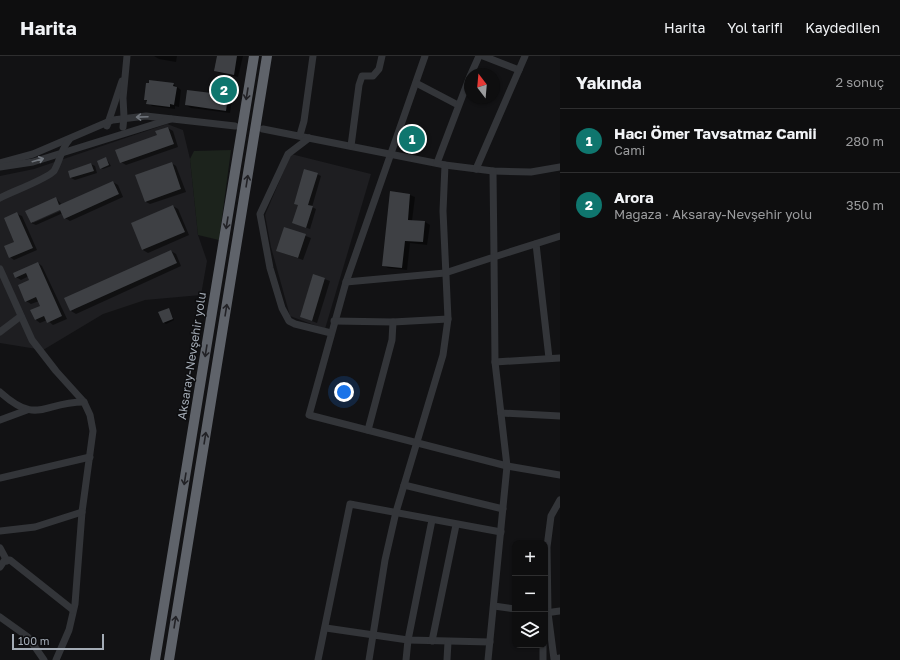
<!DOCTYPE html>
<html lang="tr">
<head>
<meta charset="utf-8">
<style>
	body { margin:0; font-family:"Golos Text",sans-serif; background:#1c1c1d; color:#f1f3f6 }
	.controls { position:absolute; right:12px; bottom:12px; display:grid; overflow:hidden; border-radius:8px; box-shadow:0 1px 3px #0004 }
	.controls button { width:36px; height:36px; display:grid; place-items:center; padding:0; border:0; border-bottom:1px solid #2e2e2f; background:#0e0e0f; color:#f1f3f6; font:20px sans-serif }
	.compass { position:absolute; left:464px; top:12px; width:36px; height:36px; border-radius:50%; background:#0e0e0f; box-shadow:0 1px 3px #0004; rotate:344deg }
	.scale { position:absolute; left:12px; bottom:10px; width:92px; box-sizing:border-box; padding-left:4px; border:2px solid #a3abb5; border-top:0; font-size:11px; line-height:14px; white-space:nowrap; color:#a3abb5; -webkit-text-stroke:3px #0d0d0f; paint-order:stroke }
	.you { position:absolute; left:344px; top:336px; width:14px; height:14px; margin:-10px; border:3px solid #fff; border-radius:50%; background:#1a73e8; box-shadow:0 0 0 6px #1a73e833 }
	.badge { display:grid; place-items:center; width:26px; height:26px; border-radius:50%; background:#0f766e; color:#fff; font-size:13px; font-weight:700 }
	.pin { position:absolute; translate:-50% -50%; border:2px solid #fff; box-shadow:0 1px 4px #0006 }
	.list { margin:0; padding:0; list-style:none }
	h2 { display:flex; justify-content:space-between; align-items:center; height:52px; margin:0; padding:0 16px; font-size:17px }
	h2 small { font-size:13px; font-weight:400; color:#9b9c9e }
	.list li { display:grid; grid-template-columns:26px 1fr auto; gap:12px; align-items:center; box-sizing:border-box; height:64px; padding:0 16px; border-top:1px solid #2e2e2f }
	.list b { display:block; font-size:15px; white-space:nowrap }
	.list p { margin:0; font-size:13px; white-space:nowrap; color:#9b9c9e }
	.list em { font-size:13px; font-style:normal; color:#9b9c9e }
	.icon { flex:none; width:22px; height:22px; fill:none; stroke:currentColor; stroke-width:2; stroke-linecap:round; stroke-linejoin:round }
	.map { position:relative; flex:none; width:560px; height:604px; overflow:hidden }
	header { display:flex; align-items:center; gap:24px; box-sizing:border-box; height:56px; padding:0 20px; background:#0e0e0f; border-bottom:1px solid #2e2e2f }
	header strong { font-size:19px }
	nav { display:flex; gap:22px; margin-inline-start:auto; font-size:14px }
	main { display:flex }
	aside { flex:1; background:#0e0e0f }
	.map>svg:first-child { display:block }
</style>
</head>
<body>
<header>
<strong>Harita</strong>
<nav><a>Harita</a><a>Yol tarifi</a><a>Kaydedilen</a></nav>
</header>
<main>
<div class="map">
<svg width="560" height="604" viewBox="0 0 560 604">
	<rect width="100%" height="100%" fill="#121214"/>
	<g fill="#1e1e21">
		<polygon points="167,68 183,74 190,103 198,179 207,205 201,239 145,244 103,258 43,294 0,287 0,120 34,113"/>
		<polygon points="291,98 371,118 325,273 290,260 271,191 265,159"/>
	</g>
	<polygon fill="#1c231c" points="231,94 219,184 198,179 190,103 194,95"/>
	<g fill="#0007" fill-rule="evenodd">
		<polygon points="154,0 177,0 176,6 159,3"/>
		<polygon points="218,0 243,0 238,21 220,17 215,15"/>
		<polygon points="173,28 181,34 179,51 175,50 175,53 152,50 145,43"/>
		<polygon points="228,40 232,43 230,57 191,52 186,49"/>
		<polygon points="168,72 173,75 178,91 126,109 121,106"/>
		<polygon points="416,77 426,84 419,94 414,92"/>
		<polygon points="106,102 111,110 103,113 101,112"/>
		<polygon points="171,107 176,110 186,136 150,148 146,146"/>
		<polygon points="91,108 95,110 97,117 75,124 71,122 69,115"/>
		<polygon points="317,118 321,120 312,151 316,153 310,173 293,167"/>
		<path d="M 113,126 L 118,129 L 123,141 L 70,165 L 65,162 L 63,157 L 36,169 L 31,167 L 56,142 L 62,149 ZM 65,151 L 65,153 L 33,167 L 33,165 Z"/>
		<polygon points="391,136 410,139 415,141 412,165 425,166 430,169 427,189 410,187 407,214 388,212 383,209"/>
		<polygon points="173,150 178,153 189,179 148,197 143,194 132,167"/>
		<polygon points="17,158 22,160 37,194 14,204 10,201 15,186"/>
		<polygon points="284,172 311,182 303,204 277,195"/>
		<polygon points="171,195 176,198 181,210 76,258 71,255"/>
		<polygon points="38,207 42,210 67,263 53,269 47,264 40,267 36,264 31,255 41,250 39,245 31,248 26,245 31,224 29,220 21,224 16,221"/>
		<polygon points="313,219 330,225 317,267 301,261"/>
		<polygon points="169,253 174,264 166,268 163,266"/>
	</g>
	<g fill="#3e4044">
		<polygon points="217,0 237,0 234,19 214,15"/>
		<polygon points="149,24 174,27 173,30 177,31 174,49 170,48 170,51 146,48 147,44 144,44 146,27 149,27"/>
		<polygon points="187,34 228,39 226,55 185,49"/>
		<polygon points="168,71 174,88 120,107 115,94 157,79 155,75"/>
		<polygon points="411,73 422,81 414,92 402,85"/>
		<polygon points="106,101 109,109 100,113 97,105"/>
		<polygon points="172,106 181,133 145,146 135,119"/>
		<polygon points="91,107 94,115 70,122 68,115"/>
		<polygon points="304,113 318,117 308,149 313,150 306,172 292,167 298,149 294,148"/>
		<polygon points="113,125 119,138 64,163 60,154 31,167 25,155 56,141 59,149"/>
		<polygon points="390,135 410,138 408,164 425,165 423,186 405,185 402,212 382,210"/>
		<polygon points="173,149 185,176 142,194 131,167"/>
		<polygon points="17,156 33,192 9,202 4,190 14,186 4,162"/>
		<polygon points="284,171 306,178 298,202 276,195"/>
		<polygon points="171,194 177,207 70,255 64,242"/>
		<polygon points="38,206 62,260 47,267 44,260 35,264 30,254 40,250 36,241 25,246 18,229 29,224 26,217 15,222 13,217"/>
		<polygon points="313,218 325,222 312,265 300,261"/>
		<polygon points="169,252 173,263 163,267 158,256"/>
	</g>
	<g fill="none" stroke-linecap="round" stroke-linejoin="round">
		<g stroke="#333539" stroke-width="7">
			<polyline points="425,0 346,226 309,359 507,410 560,419"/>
			<polyline points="483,0 519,14"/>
			<polyline points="471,18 479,0"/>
			<polyline points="416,27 458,49"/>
			<polyline points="113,64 146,60 235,70"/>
			<polyline points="107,70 122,25"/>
			<polyline points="123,71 124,61 123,42 127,0"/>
			<polyline points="263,73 445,109 493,115 531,116 560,111"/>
			<polyline points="300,79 304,65 313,0"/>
			<polyline points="309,82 288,98 260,158 270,212 282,252 289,265 295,268 331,277"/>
			<polyline points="351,90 359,29 362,20 373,20 379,13 382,0"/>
			<polyline points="0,107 33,98 110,65"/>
			<polyline points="437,107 470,20"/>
			<polyline points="0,111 33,106 171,63"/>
			<polyline points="476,113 525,0"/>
			<path d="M 0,142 C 11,136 47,123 54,115 C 60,105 61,93 69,84"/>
			<polyline points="536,188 549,302"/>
			<polyline points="0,213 32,284 56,315 84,346 90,359 93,375 82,456 75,548 69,574 56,604"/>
			<polyline points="346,226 445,217 494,201 493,115"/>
			<polyline points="334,265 393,266 448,263"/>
			<polyline points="0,276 21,260"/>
			<polyline points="495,306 560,302"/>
			<path d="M 0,336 C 38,370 42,346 84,346"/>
			<polyline points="501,357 560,360"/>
			<polyline points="0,364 27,354"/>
			<polyline points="368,374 392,284 393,266"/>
			<polyline points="0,422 90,401"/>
			<polyline points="404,429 503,453"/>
			<polyline points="560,444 551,460 547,491 548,557 554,603 560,602"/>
			<polyline points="0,475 35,471 82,456"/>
			<polyline points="0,492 7,505"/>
			<polyline points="0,511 4,505 10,504 73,554"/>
			<polyline points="494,550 515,553"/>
			<polyline points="545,557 560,555"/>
			<polyline points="0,561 28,581 44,604"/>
			<polyline points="326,572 408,584 490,586"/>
			<polyline points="432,585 456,469"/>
			<polyline points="318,604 350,448 501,476"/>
			<polyline points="369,604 385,504 396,456 443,299 448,263 443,155 445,109"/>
			<polyline points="406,604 408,584 432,464"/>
			<polyline points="447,604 448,586"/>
			<polyline points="488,604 507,410 495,306 494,201 560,180"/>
			<polyline points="543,604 543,589"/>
		</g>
		<g stroke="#5f636a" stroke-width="10">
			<polyline points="155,604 254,0"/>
			<polyline points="169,604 267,0"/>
		</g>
	</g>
	<defs><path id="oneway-shaft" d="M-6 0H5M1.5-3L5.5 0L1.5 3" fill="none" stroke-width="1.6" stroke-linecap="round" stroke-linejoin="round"/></defs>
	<g stroke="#222226">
		<use href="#oneway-shaft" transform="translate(247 38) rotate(99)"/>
		<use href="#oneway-shaft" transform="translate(247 125) rotate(-81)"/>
		<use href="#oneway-shaft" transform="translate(227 167) rotate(99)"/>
		<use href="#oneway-shaft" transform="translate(226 254) rotate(-81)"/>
		<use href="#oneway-shaft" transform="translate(206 295) rotate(99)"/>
		<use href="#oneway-shaft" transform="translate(205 382) rotate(-81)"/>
		<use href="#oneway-shaft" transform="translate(185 423) rotate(99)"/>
		<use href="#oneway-shaft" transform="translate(175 566) rotate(-81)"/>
	</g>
	<g stroke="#71767d">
		<use href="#oneway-shaft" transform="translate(142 61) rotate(178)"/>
		<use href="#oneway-shaft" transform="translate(38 104) rotate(-16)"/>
	</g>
	<g text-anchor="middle" stroke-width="3" stroke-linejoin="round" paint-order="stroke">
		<g font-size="12" fill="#a3abb5" stroke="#0d0d0f">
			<text transform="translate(192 300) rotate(-81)" y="4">Aksaray-Nevşehir yolu</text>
		</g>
	</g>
</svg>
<div class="controls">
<button>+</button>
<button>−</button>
<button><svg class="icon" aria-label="layers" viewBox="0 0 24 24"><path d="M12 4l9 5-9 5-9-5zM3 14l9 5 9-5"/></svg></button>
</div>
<svg class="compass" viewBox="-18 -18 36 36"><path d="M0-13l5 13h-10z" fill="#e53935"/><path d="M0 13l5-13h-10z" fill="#9b9c9e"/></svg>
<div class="scale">100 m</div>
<div class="you"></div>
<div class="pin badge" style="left:412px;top:83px">1</div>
<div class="pin badge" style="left:224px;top:34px">2</div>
</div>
<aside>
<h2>Yakında<small>2 sonuç</small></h2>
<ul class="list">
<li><span class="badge">1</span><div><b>Hacı Ömer Tavsatmaz Camii</b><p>Cami</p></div><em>280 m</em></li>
<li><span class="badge">2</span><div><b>Arora</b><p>Mağaza · Aksaray-Nevşehir yolu</p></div><em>350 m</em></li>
</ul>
</aside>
</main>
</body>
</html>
